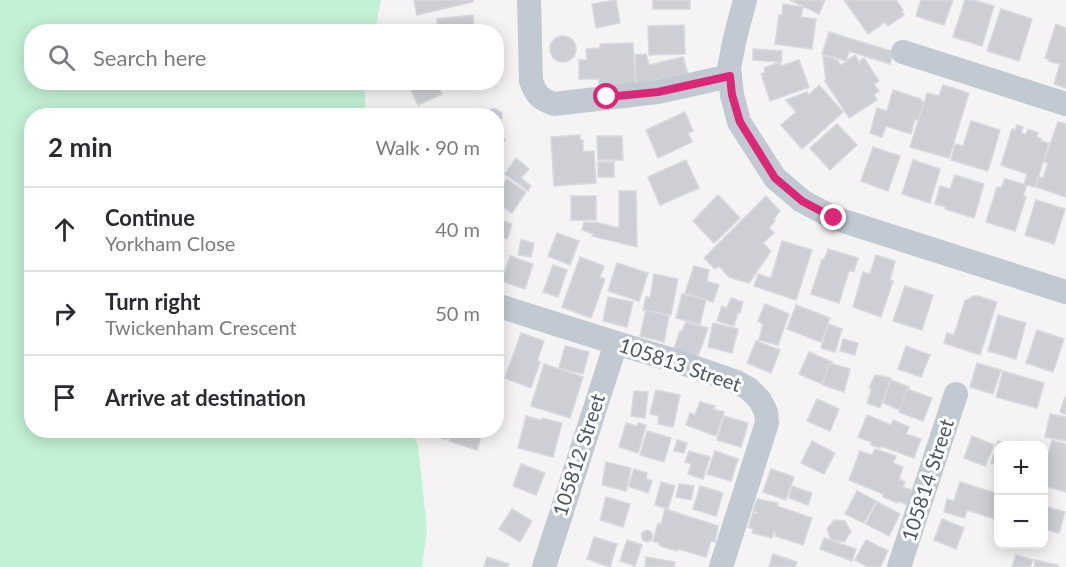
<!DOCTYPE html>
<html lang="en">
<head>
<meta charset="utf-8">
<style>
	body { margin:0; font-family:Lato,sans-serif; background:#f7f7f7; color:#2b2b33 }
	.controls { position:absolute; right:18px; bottom:18px; display:grid; overflow:hidden; border-radius:12px; box-shadow:0 3px 15px #0003 }
	.controls button { width:54px; height:54px; display:grid; place-items:center; padding:0; border:0; border-bottom:2px solid #e1e1e2; background:#fff; color:#2b2b33; font:30px sans-serif }
	.stop { position:absolute; width:18px; height:18px; margin:-14px; border:4px solid #db2777; border-radius:50%; background:#fff }
	.stop.end { background:#db2777; border-color:#fff; box-shadow:0 2px 6px #0008 }
	.list { margin:0; padding:0; list-style:none }
	h2 { display:flex; justify-content:space-between; align-items:center; height:78px; margin:0; padding:0 24px; font-size:26px }
	h2 small { font-size:20px; font-weight:400; color:#7c7c81 }
	.list li { display:grid; grid-template-columns:39px 1fr auto; gap:18px; align-items:center; box-sizing:border-box; height:84px; padding:0 24px; border-top:2px solid #e1e1e2 }
	.list b { display:block; font-size:22px; white-space:nowrap }
	.list p { margin:0; font-size:20px; white-space:nowrap; color:#7c7c81 }
	.list em { font-size:20px; font-style:normal; color:#7c7c81 }
	.icon { flex:none; width:33px; height:33px; fill:none; stroke:currentColor; stroke-width:2; stroke-linecap:round; stroke-linejoin:round }
	.map { position:relative; flex:none; width:1066px; height:567px; overflow:hidden }
	.search { position:absolute; background:#fff; box-shadow:0 3px 15px #0003; left:24px; top:24px; width:480px; height:66px; display:flex; align-items:center; gap:15px; box-sizing:border-box; padding:0 21px; border-radius:24px; color:#7c7c81; font-size:22px }
	.panel { position:absolute; background:#fff; box-shadow:0 3px 15px #0003; left:24px; top:108px; width:480px; height:330px; border-radius:24px }
	.map>svg:first-child { display:block }
</style>
</head>
<body>
<div class="map">
<svg width="1066" height="567" viewBox="0 0 1066 567">
	<rect width="100%" height="100%" fill="#f5f3f3"/>
	<polygon fill="#c3f1d5" points="0,0 381,0 375,31 32,32 32,82 364,83 366,115 32,116 32,430 412,431 418,446 427,529 422,567 0,567"/>
	<g fill="#cdcfd5" stroke="#d7d9de" stroke-width="1.5">
		<polygon points="414,0 473,0 473,2 417,15"/>
		<polygon points="616,0 620,23 596,28 592,4"/>
		<rect x="653" y="0" width="37" height="9"/>
		<polygon points="790,0 825,0 819,14"/>
		<polygon points="844,0 896,0 903,10 901,11 904,15 888,26 885,22 868,34"/>
		<polygon points="921,0 953,0 944,25 916,16"/>
		<polygon points="965,0 973,0 994,6 982,46 953,37"/>
		<polygon points="783,4 803,7 801,17 816,19 812,49 775,44 779,15 782,15"/>
		<polygon points="1001,9 1032,19 1019,61 987,51"/>
		<polygon points="473,15 474,32 438,32 437,19"/>
		<polygon points="1056,24 1066,28 1066,88 1054,84 1060,64 1048,61 1049,59 1045,58"/>
		<polygon points="684,25 685,54 649,55 648,26"/>
		<polygon points="829,32 894,52 890,64 849,51 846,61 822,54"/>
		<circle cx="563" cy="49" r="13"/>
		<polygon points="633,43 635,86 599,88 599,79 579,79 579,60 587,60 586,49 600,48 600,44"/>
		<polygon points="753,49 782,51 781,62 753,60"/>
		<polygon points="646,54 649,65 683,57 688,74 636,84 635,55"/>
		<polygon points="855,55 859,62 864,58 879,81 874,84 879,91 874,94 877,100 849,118 825,81 826,80 823,56 837,60 841,65"/>
		<polygon points="799,60 809,87 770,101 761,74 765,72 764,68 780,62 781,66"/>
		<polygon points="436,82 442,94 418,105 408,83"/>
		<polygon points="819,85 843,112 802,149 781,125 796,112 786,100 807,92 809,95"/>
		<polygon points="943,85 969,93 949,158 910,147 927,93 939,96"/>
		<polygon points="893,90 921,99 921,101 924,102 918,120 915,119 911,134 886,126 882,137 870,133 877,108 887,111"/>
		<polygon points="491,109 496,109 502,113 501,121 496,123 496,116 488,116"/>
		<polygon points="685,112 693,131 688,133 692,142 658,158 646,130"/>
		<polygon points="971,121 1000,130 988,171 951,160 955,144 963,146"/>
		<polygon points="1058,122 1066,124 1066,197 1036,187 1039,177 1043,178 1048,163 1044,162"/>
		<polygon points="837,124 857,145 830,170 810,148"/>
		<polygon points="1017,125 1023,127 1021,133 1026,134 1028,129 1038,133 1037,137 1041,139 1041,141 1049,143 1035,187 1024,184 1027,174 1001,165 1012,129 1015,130"/>
		<polygon points="496,131 505,140 496,148"/>
		<polygon points="580,135 580,140 583,140 583,152 594,151 596,183 554,186 551,137"/>
		<polygon points="597,136 622,136 623,160 598,160"/>
		<polygon points="873,147 900,156 888,191 861,181"/>
		<polygon points="516,158 529,169 521,178 531,186 528,191 505,174"/>
		<polygon points="686,160 699,188 660,205 648,177"/>
		<polygon points="913,160 940,169 930,203 902,194"/>
		<rect x="598" y="162" width="16" height="15"/>
		<polygon points="955,175 984,184 974,218 945,209 946,207 935,204 940,186 950,189"/>
		<polygon points="507,179 526,192 512,213 496,202 496,194"/>
		<polygon points="1005,179 1027,185 1023,196 1026,197 1015,231 986,222 997,187 1001,188"/>
		<polygon points="619,191 636,191 637,247 592,236 593,234 582,230 584,222 594,223 595,222 619,228"/>
		<polygon points="718,195 740,218 714,243 693,221"/>
		<rect x="571" y="196" width="25" height="24"/>
		<polygon points="766,196 780,211 774,219 775,221 769,228 774,233 763,243 771,251 749,283 729,277 719,266 715,269 704,258"/>
		<polygon points="1036,200 1065,209 1054,244 1025,235"/>
		<polygon points="496,219 512,224 507,239 500,236 496,246"/>
		<polygon points="557,233 579,241 570,265 548,256"/>
		<polygon points="521,240 534,243 531,257 518,255"/>
		<polygon points="782,241 812,250 796,300 754,286 758,274 771,278"/>
		<polygon points="828,249 858,258 854,271 849,271 839,303 811,294 822,259 824,260"/>
		<polygon points="876,255 895,261 890,280 893,281 881,317 853,307 863,272 870,274"/>
		<polygon points="510,256 533,264 525,289 502,281"/>
		<polygon points="580,257 604,266 600,277 605,279 591,318 562,307"/>
		<polygon points="617,263 648,273 639,301 608,291"/>
		<polygon points="553,265 567,270 558,297 543,292"/>
		<polygon points="694,266 709,270 707,281 719,285 713,302 685,293"/>
		<polygon points="654,274 678,279 671,315 643,310 646,297 650,298"/>
		<polygon points="905,286 933,295 922,330 893,321"/>
		<polygon points="682,294 706,300 700,324 676,318"/>
		<polygon points="973,296 978,296 997,302 980,355 944,343 947,333 954,335 965,301"/>
		<polygon points="608,297 633,302 627,327 603,321"/>
		<polygon points="731,298 743,302 740,313 738,312 734,326 717,321 722,306 727,308"/>
		<polygon points="765,304 789,314 778,345 759,340 763,324 758,321"/>
		<polygon points="796,305 830,318 821,342 787,329"/>
		<polygon points="646,310 669,316 664,342 640,336"/>
		<polygon points="998,315 1026,323 1016,359 988,351"/>
		<polygon points="686,322 708,328 698,356 674,349 680,331 682,331"/>
		<polygon points="713,323 738,329 732,353 708,347"/>
		<polygon points="828,324 842,329 835,352 821,348"/>
		<polygon points="1037,330 1064,339 1053,372 1026,363"/>
		<polygon points="521,333 544,341 537,361 540,362 531,388 505,378"/>
		<polygon points="843,339 858,343 855,355 840,351"/>
		<polygon points="756,341 780,350 771,373 747,363"/>
		<polygon points="565,346 589,352 583,374 559,368"/>
		<polygon points="906,346 930,355 921,377 898,369"/>
		<polygon points="809,352 832,362 822,384 799,374"/>
		<polygon points="829,363 850,369 844,392 823,385"/>
		<polygon points="977,363 1001,370 993,394 970,387"/>
		<polygon points="544,364 583,377 570,418 531,406"/>
		<polygon points="1003,371 1044,383 1037,408 996,397"/>
		<polygon points="875,375 891,378 880,408 867,403 872,389 869,388"/>
		<polygon points="891,380 909,387 900,410 883,403"/>
		<polygon points="907,389 932,398 923,421 899,412"/>
		<polygon points="656,390 680,395 673,427 658,424 659,416 650,414"/>
		<polygon points="634,391 648,392 645,418 631,416"/>
		<polygon points="1065,397 1066,398 1066,414 1060,412"/>
		<polygon points="817,399 839,409 830,431 807,421"/>
		<polygon points="700,402 715,406 713,409 724,412 716,436 686,425 690,413 695,415"/>
		<polygon points="1050,414 1066,417 1066,441 1045,437"/>
		<polygon points="867,415 891,425 893,420 909,427 906,434 921,439 914,458 881,446 880,448 871,445 871,442 858,437"/>
		<polygon points="526,416 541,420 542,418 562,423 553,457 518,448"/>
		<polygon points="724,416 748,423 741,447 717,440"/>
		<polygon points="626,423 637,426 638,423 646,425 638,453 619,447"/>
		<polygon points="423,430 449,430 446,440"/>
		<polygon points="453,430 483,430 477,450 449,441"/>
		<polygon points="647,431 671,438 664,462 640,455"/>
		<polygon points="972,436 994,445 985,466 964,458"/>
		<polygon points="677,440 687,443 684,453 674,451"/>
		<polygon points="1052,440 1066,444 1066,492 1045,486 1048,474 1044,473 1044,469"/>
		<polygon points="812,441 835,453 824,474 801,463"/>
		<polygon points="998,441 1013,446 998,446 998,465 991,463"/>
		<polygon points="875,449 896,456 893,463 903,467 899,479 905,482 903,487 912,490 907,505 898,501 897,503 883,497 883,494 849,480 860,451 872,455"/>
		<polygon points="689,451 710,457 703,479 688,474 691,464 685,462"/>
		<polygon points="715,451 738,459 731,481 707,474"/>
		<polygon points="606,462 631,468 626,491 602,485"/>
		<polygon points="521,464 545,473 536,495 513,486"/>
		<polygon points="634,469 647,473 646,479 652,481 648,493 628,486"/>
		<polygon points="771,469 794,477 786,500 763,492"/>
		<polygon points="661,482 675,486 668,509 655,505"/>
		<polygon points="960,482 998,494 998,520 967,510 965,518 944,512 947,499 954,501"/>
		<polygon points="679,484 694,486 691,500 676,497"/>
		<polygon points="700,486 723,493 716,516 693,509"/>
		<polygon points="792,486 812,493 808,505 789,498"/>
		<polygon points="857,491 876,501 864,523 845,514"/>
		<polygon points="606,497 630,504 623,527 600,520"/>
		<polygon points="757,499 778,503 777,506 812,518 803,545 775,536 776,533 774,532 772,538 752,533 753,529 748,527 753,513 757,514 757,512 753,511"/>
		<polygon points="877,502 900,514 889,536 866,524"/>
		<polygon points="1044,506 1065,512 1059,533 1044,529"/>
		<polygon points="512,509 532,521 520,542 499,529"/>
		<polygon points="665,509 718,526 715,542 711,541 706,557 678,549 677,551 660,546 659,543 653,541 658,523 661,524"/>
		<polygon points="942,519 964,528 956,549 934,540"/>
		<polygon points="834,520 845,521 851,532 844,542 831,540 827,529"/>
		<circle cx="647" cy="536" r="5.5"/>
		<polygon points="594,537 617,544 610,567 587,559"/>
		<polygon points="824,538 856,549 852,561 820,549"/>
		<polygon points="627,540 642,545 635,566 620,561"/>
		<polygon points="866,540 888,551 880,567 868,567 855,560"/>
		<polygon points="773,554 797,562 795,567 769,567"/>
		<polygon points="1016,555 1033,560 1030,567 1012,567"/>
		<polygon points="487,557 509,564 508,567 484,567"/>
		<polygon points="646,557 675,562 674,567 645,567"/>
		<polygon points="1035,560 1058,565 1058,567 1034,567"/>
	</g>
	<g fill="none" stroke-linecap="round" stroke-linejoin="round">
		<g stroke="#c1cad2" stroke-width="24">
			<path d="M 529,0 L 531,81 C 536,95 540,99 554,104 L 658,92 L 730,76"/>
			<polyline points="745,0 735,38 729,68 732,95 739,122 775,178 802,201 834,218 1066,292"/>
			<polyline points="903,52 1066,104"/>
			<polyline points="496,305 616,343 676,361 737,382 749,389 760,400 766,412 767,423 721,567"/>
			<polyline points="544,567 616,343"/>
			<polyline points="899,567 956,394"/>
		</g>
	</g>
	<g fill="none" stroke-linecap="round" stroke-linejoin="round">
		<polyline stroke="#db2777" stroke-width="8" points="607,97 658,92 730,76 732,95 740,122 775,178 802,201 834,218"/>
	</g>
	<g text-anchor="middle" stroke-width="6" stroke-linejoin="round" paint-order="stroke">
		<g font-size="20" fill="#4a5661" stroke="#fff">
			<text transform="translate(680 365) rotate(19)" y="7">105813 Street</text>
			<text transform="translate(579 455) rotate(-72)" y="7">105812 Street</text>
			<text transform="translate(928 480) rotate(-72)" y="7">105814 Street</text>
		</g>
	</g>
</svg>
<div class="controls">
<button>+</button>
<button>−</button>
</div>
<div class="stop" style="left:607px;top:97px"></div>
<div class="stop end" style="left:834px;top:218px"></div>
<div class="search"><svg class="icon" aria-label="search" viewBox="0 0 24 24"><circle cx="10" cy="10" r="6"/><path d="M15 15l6 6"/></svg>Search here</div>
<section class="panel">
<h2>2 min<small>Walk · 90 m</small></h2>
<ul class="list">
<li><svg class="icon" aria-label="ahead" viewBox="0 0 24 24"><path d="M12 20V5M6 11l6-6 6 6"/></svg><div><b>Continue</b><p>Yorkham Close</p></div><em>40 m</em></li>
<li><svg class="icon" aria-label="right" viewBox="0 0 24 24"><path d="M7 20v-9h11M14 6l5 5-5 5"/></svg><div><b>Turn right</b><p>Twickenham Crescent</p></div><em>50 m</em></li>
<li><svg class="icon" aria-label="arrive" viewBox="0 0 24 24"><path d="M6 21V4h12l-3 4 3 4H6"/></svg><div><b>Arrive at destination</b></div></li>
</ul>
</section>
</div>
</body>
</html>
